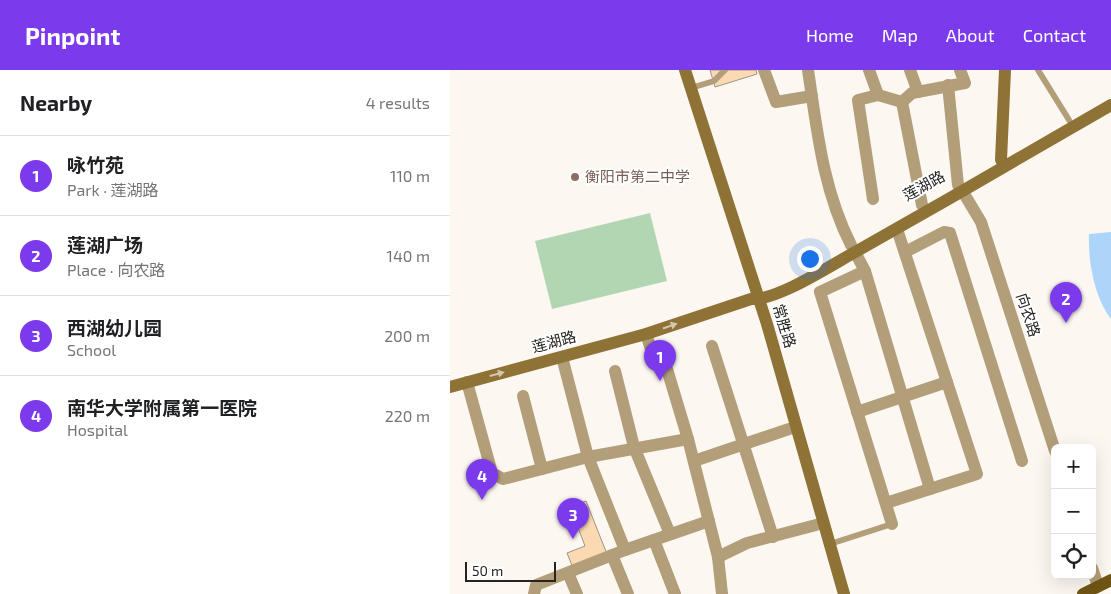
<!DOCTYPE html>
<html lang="en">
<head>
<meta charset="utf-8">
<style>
	body { margin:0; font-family:"Exo 2","Noto Sans SC",sans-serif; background:#f2f2f2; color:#202124 }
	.controls { position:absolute; right:15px; bottom:15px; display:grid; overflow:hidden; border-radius:8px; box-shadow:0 5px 20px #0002 }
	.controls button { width:45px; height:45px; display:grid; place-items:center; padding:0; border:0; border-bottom:1px solid #e0e0e0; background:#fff; color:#202124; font:25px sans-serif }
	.scale { position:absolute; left:15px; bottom:12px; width:91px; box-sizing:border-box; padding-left:5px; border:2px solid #262422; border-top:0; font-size:14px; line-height:18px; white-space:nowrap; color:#262422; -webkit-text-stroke:4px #fff; paint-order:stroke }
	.you { position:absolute; left:359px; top:188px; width:18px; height:18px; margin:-12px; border:4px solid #fff; border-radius:50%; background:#1a73e8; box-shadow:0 0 0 8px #1a73e833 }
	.badge { display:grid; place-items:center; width:32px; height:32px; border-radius:50%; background:#7c3aed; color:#fff; font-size:16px; font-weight:700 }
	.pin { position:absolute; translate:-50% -41px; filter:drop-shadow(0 1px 2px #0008) }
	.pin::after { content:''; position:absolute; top:26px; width:18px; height:15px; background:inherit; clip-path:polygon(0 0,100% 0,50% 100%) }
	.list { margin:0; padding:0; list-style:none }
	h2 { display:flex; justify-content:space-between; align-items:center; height:65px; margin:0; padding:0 20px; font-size:21px }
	h2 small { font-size:16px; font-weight:400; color:#757577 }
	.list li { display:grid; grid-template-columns:32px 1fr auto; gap:15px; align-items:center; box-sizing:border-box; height:80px; padding:0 20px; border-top:1px solid #e0e0e0 }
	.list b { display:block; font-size:19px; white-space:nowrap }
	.list p { margin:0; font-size:16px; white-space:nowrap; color:#757577 }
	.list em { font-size:16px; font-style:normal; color:#757577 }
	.icon { flex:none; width:28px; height:28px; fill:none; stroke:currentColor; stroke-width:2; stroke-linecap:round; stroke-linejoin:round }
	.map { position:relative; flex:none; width:661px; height:524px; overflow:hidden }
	header { display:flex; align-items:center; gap:30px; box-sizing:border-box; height:70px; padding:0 25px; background:#7c3aed; color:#fff }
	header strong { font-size:24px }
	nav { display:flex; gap:28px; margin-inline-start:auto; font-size:18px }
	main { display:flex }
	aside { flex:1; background:#fff }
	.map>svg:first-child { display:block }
</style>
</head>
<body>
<header>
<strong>Pinpoint</strong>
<nav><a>Home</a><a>Map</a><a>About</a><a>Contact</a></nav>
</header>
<main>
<aside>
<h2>Nearby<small>4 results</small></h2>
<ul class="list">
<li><span class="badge">1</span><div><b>咏竹苑</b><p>Park · 莲湖路</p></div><em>110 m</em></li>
<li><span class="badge">2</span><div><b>莲湖广场</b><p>Place · 向农路</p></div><em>140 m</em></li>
<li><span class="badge">3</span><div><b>西湖幼儿园</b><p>School</p></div><em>200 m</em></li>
<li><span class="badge">4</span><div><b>南华大学附属第一医院</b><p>Hospital</p></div><em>220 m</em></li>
</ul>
</aside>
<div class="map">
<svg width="661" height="524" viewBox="0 0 661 524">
	<rect width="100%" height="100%" fill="#fcf7f1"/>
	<polygon fill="#b3d6b2" points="200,143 217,211 102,239 85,171"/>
	<path fill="#acd5f9" d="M 661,162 L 661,249 C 644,227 638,191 639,164 Z"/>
	<g fill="#fcdab1" stroke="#99948f">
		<polygon points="260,0 306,0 307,4 265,17"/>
		<polygon points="136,431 157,484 123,498 117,483 135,476 120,437"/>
	</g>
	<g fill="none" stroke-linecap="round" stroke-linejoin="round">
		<g stroke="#b29e78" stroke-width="6">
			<polyline points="588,0 619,50"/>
			<polyline points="241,18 264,11 275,0"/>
			<polyline points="380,474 442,454"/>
		</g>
		<g stroke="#b29e78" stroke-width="12">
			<polyline points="314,0 326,32 362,26"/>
			<path d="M 358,0 C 367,60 373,120 401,175"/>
			<polyline points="419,0 428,25"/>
			<polyline points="460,0 468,22"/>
			<polyline points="498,15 508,115"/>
			<polyline points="452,32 472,135"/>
			<polyline points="513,122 531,152 605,381"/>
			<polyline points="423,129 408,30 428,25 452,32 462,23 515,13 510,0"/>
			<polyline points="405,182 415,201 480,419"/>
			<polyline points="455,182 494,162 500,163 572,391"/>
			<polyline points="415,201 370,222 442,454"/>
			<polyline points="196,264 203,285 214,289 238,369 268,487 272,524"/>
			<polyline points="262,276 323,467"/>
			<polyline points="112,287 138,387 175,480"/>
			<polyline points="165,301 184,377 220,464"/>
			<polyline points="17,312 42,403 53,409 138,387 238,369"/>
			<polyline points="73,326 92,399"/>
			<polyline points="407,342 497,312"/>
			<polyline points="244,391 339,359"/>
			<polyline points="436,433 527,404 447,159"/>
			<polyline points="204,470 225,524"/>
			<polyline points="162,485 178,524"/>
			<polyline points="268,487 297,473 366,455"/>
			<polyline points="642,498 648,516"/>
			<polyline points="118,503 127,524"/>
			<polyline points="84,524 86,515 175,480 259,451"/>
		</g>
		<g stroke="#8f7236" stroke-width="12">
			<polyline points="235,0 317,254 394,524"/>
			<polyline points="551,90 555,0"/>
			<path d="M 0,317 L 196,264 L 301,229 C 327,231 383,194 407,181 C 492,133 577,84 661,35"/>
		</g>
		<polyline stroke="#705415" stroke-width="12" points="633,524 661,510"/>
	</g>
	<defs><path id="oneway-solid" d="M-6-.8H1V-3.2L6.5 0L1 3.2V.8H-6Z" transform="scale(1.25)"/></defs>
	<g fill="#d2c7af">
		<use href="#oneway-solid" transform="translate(220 256) rotate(-19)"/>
		<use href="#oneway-solid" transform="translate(47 304) rotate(-15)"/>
	</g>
	<circle fill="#8d6e63" stroke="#fff" stroke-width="2" cx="125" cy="107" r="5"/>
	<g text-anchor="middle" stroke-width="4" stroke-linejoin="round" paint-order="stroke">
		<g font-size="15" fill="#785e54" stroke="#fff" text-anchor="start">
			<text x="135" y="112">衡阳市第二中学</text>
		</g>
		<g font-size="15" fill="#262422" stroke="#fff">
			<text transform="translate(474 116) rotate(-29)" y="5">莲湖路</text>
			<text transform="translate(578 245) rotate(72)" y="5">向农路</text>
			<text transform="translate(334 256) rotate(73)" y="5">常胜路</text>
			<text transform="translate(104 272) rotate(-15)" y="5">莲湖路</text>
		</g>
	</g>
</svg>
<div class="controls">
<button>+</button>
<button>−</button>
<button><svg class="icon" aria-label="locate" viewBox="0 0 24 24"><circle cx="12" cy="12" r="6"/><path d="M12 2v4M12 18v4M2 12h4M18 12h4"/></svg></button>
</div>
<div class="scale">50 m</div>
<div class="you"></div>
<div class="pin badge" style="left:210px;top:311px">1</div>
<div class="pin badge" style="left:616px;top:253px">2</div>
<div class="pin badge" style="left:123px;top:469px">3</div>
<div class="pin badge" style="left:32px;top:430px">4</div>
</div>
</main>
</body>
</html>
